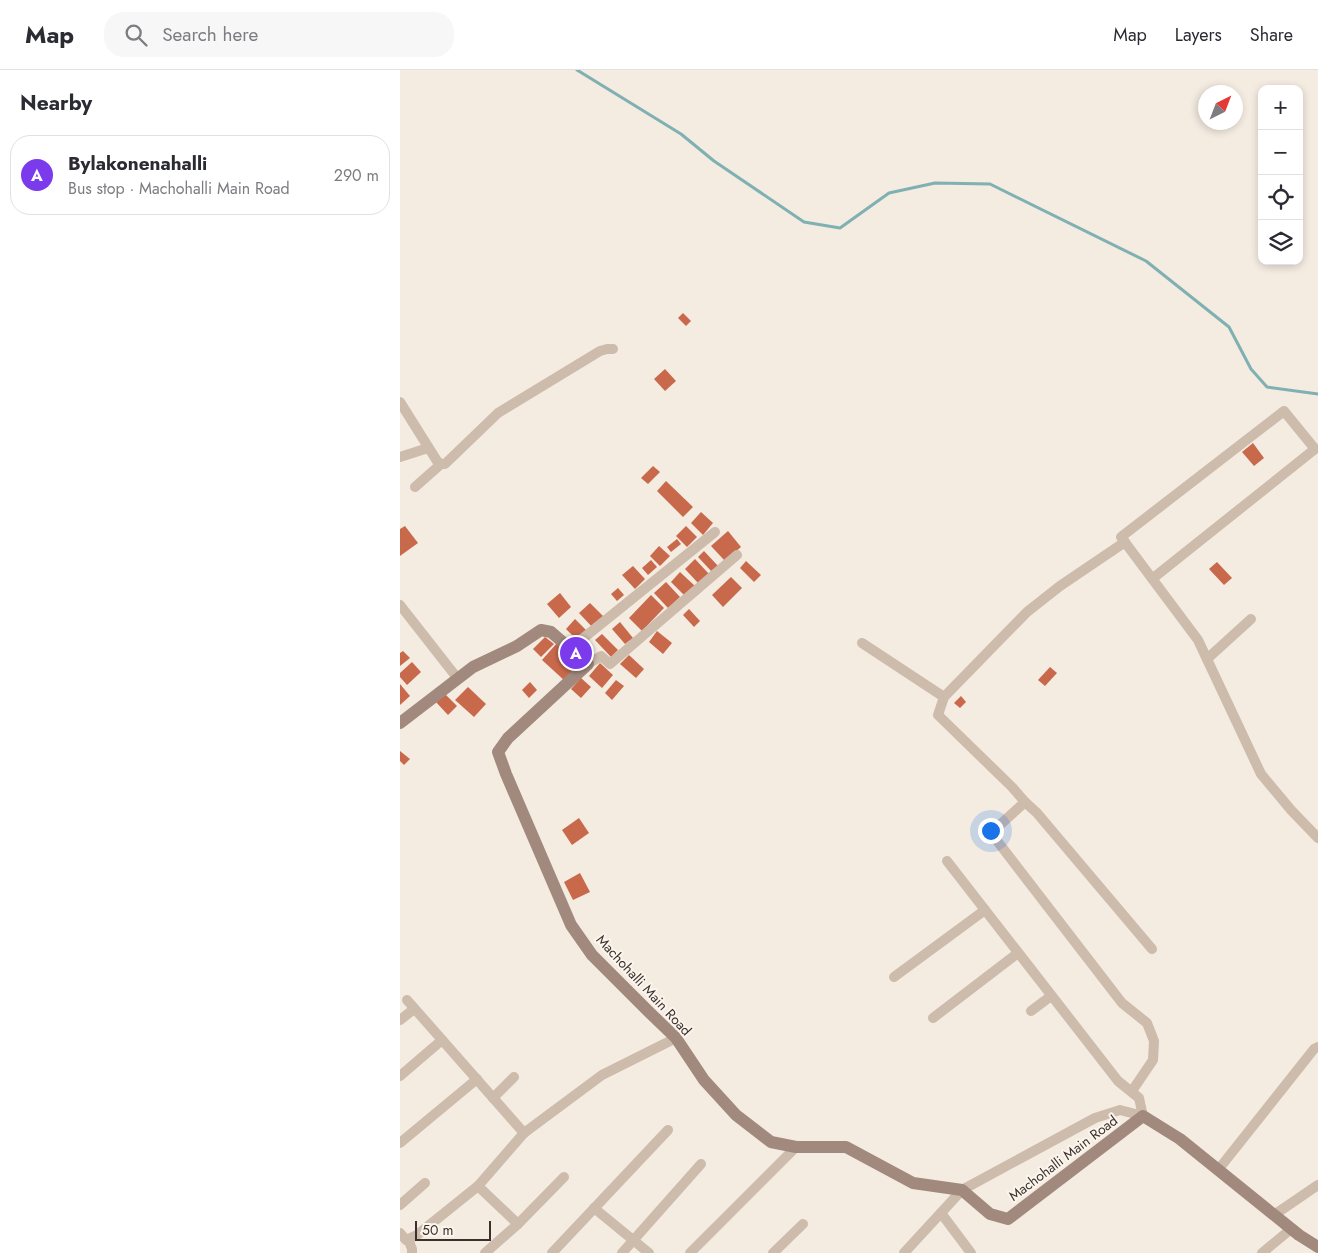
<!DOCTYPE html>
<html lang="en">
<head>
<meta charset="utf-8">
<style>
	body { margin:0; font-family:Jost,sans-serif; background:#f7f7f7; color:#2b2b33 }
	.controls { position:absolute; right:15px; top:15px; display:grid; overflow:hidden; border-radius:10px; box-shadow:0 2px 8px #0003 }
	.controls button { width:45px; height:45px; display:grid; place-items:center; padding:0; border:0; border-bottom:1px solid #e1e1e2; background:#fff; color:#2b2b33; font:25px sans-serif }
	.compass { position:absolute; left:798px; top:15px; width:45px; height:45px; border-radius:50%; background:#fff; box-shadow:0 2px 8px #0003; rotate:42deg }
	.scale { position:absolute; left:15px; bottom:12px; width:76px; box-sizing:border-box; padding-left:5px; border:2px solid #3b302b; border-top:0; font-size:14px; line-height:18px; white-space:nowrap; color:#3b302b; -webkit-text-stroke:4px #fbf5ee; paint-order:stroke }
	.you { position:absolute; left:590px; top:760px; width:18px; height:18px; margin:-12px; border:4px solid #fff; border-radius:50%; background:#1a73e8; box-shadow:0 0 0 8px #1a73e833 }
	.badge { display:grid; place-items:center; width:32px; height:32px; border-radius:50%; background:#7c3aed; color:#fff; font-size:16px; font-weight:700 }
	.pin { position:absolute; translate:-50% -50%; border:2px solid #fff; box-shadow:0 1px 5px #0006 }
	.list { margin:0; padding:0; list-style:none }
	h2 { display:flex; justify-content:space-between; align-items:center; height:65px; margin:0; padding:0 20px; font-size:21px }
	h2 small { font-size:16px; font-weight:400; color:#7c7c81 }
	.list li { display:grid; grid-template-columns:32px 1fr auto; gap:15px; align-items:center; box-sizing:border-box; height:80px; margin:0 10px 10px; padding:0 10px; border:1px solid #e1e1e2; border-radius:20px }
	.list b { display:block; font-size:19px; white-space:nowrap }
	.list p { margin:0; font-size:16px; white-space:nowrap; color:#7c7c81 }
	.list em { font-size:16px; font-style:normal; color:#7c7c81 }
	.icon { flex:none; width:28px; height:28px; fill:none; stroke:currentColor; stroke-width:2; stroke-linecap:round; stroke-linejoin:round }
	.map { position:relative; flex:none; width:918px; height:1183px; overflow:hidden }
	header { display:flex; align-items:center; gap:30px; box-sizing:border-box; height:70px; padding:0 25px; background:#fff; border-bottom:1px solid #e1e1e2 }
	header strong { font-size:24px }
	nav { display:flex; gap:28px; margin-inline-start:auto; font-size:18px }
	.search { width:350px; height:45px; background:#f7f7f7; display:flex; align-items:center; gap:12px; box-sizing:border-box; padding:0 18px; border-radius:20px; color:#7c7c81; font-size:19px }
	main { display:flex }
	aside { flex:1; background:#fff }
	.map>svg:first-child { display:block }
</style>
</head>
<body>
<header>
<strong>Map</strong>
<div class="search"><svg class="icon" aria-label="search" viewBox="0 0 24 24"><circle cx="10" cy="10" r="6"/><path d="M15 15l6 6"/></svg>Search here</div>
<nav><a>Map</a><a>Layers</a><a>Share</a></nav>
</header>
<main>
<aside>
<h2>Nearby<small></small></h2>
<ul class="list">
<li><span class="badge">A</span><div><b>Bylakonenahalli</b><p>Bus stop · Machohalli Main Road</p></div><em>290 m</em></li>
</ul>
</aside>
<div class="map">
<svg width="918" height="1183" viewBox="0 0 918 1183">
	<rect width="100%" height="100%" fill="#f4ebe1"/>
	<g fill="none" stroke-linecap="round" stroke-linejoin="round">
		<polyline stroke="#7fb0b2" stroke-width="3" points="177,0 281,64 314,91 404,152 440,158 489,123 535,113 590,114 746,191 829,257 851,299 867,317 918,324"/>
	</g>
	<g fill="#c8694b">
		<polygon points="283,243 291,251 286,256 278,248"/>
		<polygon points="265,299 276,311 265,321 254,309"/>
		<polygon points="853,373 864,388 854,396 842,382"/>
		<polygon points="253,396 260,402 248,414 241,408"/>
		<polygon points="266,411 293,437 283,447 257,421"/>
		<polygon points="301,442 313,453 303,465 291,453"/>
		<polygon points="5,456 18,473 0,486 0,459"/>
		<polygon points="286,456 297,467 287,477 276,466"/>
		<polygon points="328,461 341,477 325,491 311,476"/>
		<polygon points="277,469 281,474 271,482 267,477"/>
		<polygon points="259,476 270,486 260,496 250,486"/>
		<polygon points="304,481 319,497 313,503 298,487"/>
		<polygon points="295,489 309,504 298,513 285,499"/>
		<polygon points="251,490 257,497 248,505 242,498"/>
		<polygon points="346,491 361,505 354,512 340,498"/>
		<polygon points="817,492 832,508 824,515 809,499"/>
		<polygon points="233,496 245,509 235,519 222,505"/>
		<polygon points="280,502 296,517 286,527 271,512"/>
		<polygon points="331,507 342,518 323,537 312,525"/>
		<polygon points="266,512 280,527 268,538 254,523"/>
		<polygon points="218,518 224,525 217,531 211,524"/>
		<polygon points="160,523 171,537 159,548 147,534"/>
		<polygon points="251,525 264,538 242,561 229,548"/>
		<polygon points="190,533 205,548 194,559 179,543"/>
		<polygon points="289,539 300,551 294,557 283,545"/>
		<polygon points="175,549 186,560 177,570 166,559"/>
		<polygon points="220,552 233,568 225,574 212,559"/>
		<polygon points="257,561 272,573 263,584 249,572"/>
		<polygon points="202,564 218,580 211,587 195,570"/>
		<polygon points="145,567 154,574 141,587 133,579"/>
		<polygon points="157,573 180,595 165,611 142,590"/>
		<polygon points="3,581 10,588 0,596 0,583"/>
		<polygon points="229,585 244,599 236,608 220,594"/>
		<polygon points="12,592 21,602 7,615 0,607 0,603"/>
		<polygon points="200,593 213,605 202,618 189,606"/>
		<polygon points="650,597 657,603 645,616 638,610"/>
		<polygon points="181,608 191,617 181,628 171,619"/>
		<polygon points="216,610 224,616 212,630 205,623"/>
		<polygon points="130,612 137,620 129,628 122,620"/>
		<polygon points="0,614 10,626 0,635"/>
		<polygon points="68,617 86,634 74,647 55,630"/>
		<polygon points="43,622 57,636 48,645 34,630"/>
		<polygon points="561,626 566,632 560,638 554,633"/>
		<polygon points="0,681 10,689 4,695 0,691"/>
		<polygon points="179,748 189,763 172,775 162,760"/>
		<polygon points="180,803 190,822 173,830 164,812"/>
	</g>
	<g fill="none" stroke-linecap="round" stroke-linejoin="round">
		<g stroke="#cdbbac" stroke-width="10">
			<polyline points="0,332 37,391 41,394 45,394 98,343 200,281 207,279 213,279"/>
			<polyline points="0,387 28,378"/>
			<polyline points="15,417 41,394"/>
			<polyline points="725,472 660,516 627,542 544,627 538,645 612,717 625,732 637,743 752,879"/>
			<polyline points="752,509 915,379 884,341 721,467 798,570 861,704 891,740 918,768"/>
			<polyline points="0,535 58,609"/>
			<polyline points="462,573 544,627"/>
			<polyline points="171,578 315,462"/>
			<polyline points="807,589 851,549"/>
			<polyline points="188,594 201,586 210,594 337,485"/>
			<polyline points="625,732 591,763 722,933 747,953 754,971 753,990 732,1021"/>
			<polyline points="547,791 718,1011 739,1028 743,1046"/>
			<polyline points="494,907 585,840"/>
			<polyline points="7,930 124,1063"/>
			<polyline points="631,941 651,926"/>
			<polyline points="533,948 618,883"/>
			<polyline points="0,950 14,939"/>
			<polyline points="0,1006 42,970"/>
			<polyline points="93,1028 114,1007"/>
			<polyline points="0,1073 77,1009"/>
			<polyline points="818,1100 914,979 918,977"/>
			<polyline points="0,1135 25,1113"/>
			<polyline points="194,1138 249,1183"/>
			<polyline points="541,1143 571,1183"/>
			<polyline points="874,1145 918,1115"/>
			<polyline points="118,1154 78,1116 124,1063 202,1005 276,968"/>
			<polyline points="0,1163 6,1170 17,1165 78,1116"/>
			<polyline points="8,1169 12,1179 12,1183"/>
			<polyline points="85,1183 118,1154 164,1107"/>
			<polyline points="152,1183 268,1060"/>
			<polyline points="222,1183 301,1094"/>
			<polyline points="290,1183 396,1077"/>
			<polyline points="373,1183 403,1154"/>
			<polyline points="504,1183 562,1120 695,1048 720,1040 743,1046"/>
			<polyline points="862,1183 891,1159"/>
		</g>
		<polyline stroke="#a18a7d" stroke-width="12" points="0,653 73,597 117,576 141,560 151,562 188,594 108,668 98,682 106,704 171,855 192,885 248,941 276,968 304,1010 336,1045 371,1072 396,1077 446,1077 513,1113 562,1120 590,1144 608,1149 743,1046 780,1069 899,1165 918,1177"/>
	</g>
	<g text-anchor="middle" stroke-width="4" stroke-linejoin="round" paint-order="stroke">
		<g font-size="14" fill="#3b302b" stroke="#fbf5ee">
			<text transform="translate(244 915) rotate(47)" y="5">Machohalli Main Road</text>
			<text transform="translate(663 1088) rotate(-37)" y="5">Machohalli Main Road</text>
		</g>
	</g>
</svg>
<div class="controls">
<button>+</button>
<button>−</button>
<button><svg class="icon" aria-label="locate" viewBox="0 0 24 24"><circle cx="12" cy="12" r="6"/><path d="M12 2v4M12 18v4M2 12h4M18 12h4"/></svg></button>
<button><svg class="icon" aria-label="layers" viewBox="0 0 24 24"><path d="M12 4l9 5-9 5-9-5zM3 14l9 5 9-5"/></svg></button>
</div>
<svg class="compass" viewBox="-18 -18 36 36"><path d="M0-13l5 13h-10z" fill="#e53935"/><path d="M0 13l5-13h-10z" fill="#7c7c81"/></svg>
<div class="scale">50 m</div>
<div class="you"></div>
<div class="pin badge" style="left:176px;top:583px">A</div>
</div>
</main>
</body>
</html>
